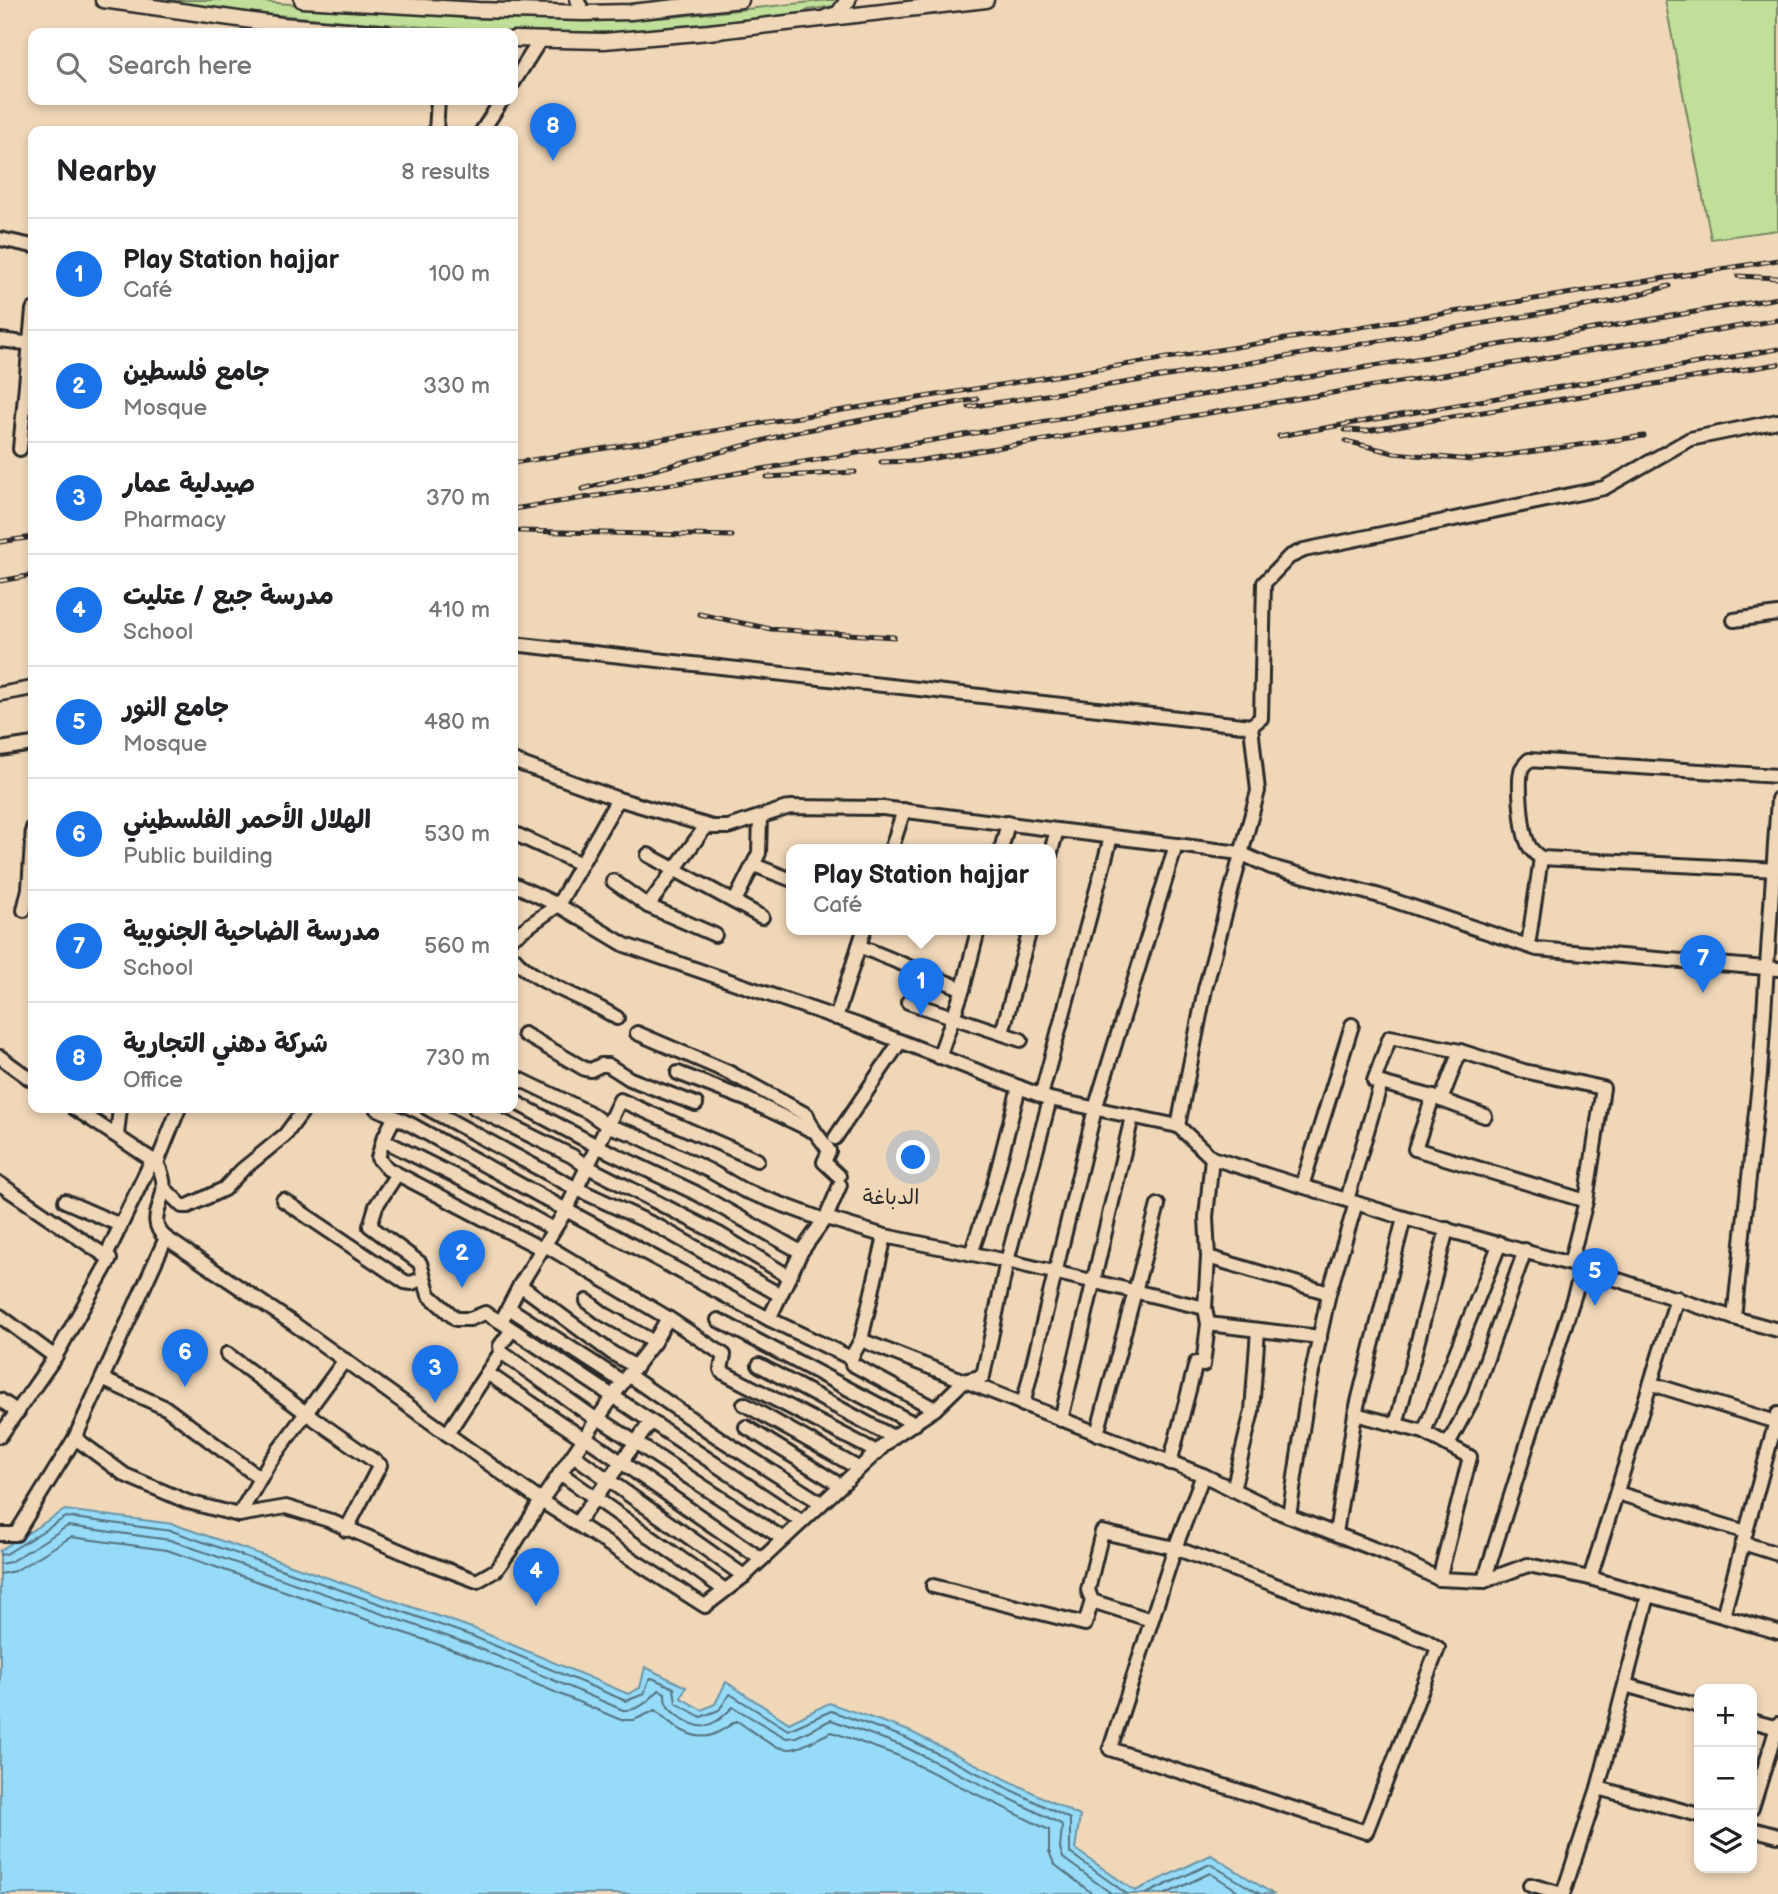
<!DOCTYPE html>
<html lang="en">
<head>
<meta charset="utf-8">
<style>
	body { margin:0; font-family:"Balsamiq Sans","Playpen Sans Arabic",sans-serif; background:#f2f2f2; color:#202124 }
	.controls { position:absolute; right:21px; bottom:21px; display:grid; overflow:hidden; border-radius:14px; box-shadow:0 4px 10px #0003 }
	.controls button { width:63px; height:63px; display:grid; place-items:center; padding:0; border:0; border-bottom:2px solid #e0e0e0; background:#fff; color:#202124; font:35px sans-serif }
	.you { position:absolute; left:914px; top:1158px; width:24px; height:24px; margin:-18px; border:5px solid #fff; border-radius:50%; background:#1a73e8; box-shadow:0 0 0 10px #1a73e833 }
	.badge { display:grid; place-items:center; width:46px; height:46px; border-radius:50%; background:#1a73e8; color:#fff; font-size:23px; font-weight:700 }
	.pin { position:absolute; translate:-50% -58px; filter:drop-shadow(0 2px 4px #0008) }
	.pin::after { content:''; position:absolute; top:37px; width:24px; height:21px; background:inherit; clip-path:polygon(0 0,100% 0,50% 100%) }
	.popup { position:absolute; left:786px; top:844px; width:270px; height:91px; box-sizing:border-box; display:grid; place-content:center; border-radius:14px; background:#fff; filter:drop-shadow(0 2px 5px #0005); font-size:23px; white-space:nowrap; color:#757577 }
	.popup b { font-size:26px; color:#202124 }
	.popup::after { content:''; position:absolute; left:50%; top:100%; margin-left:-14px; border:14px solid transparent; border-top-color:#fff }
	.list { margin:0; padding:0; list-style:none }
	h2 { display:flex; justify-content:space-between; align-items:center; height:91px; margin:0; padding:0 28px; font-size:30px }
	h2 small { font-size:23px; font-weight:400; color:#757577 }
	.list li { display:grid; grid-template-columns:46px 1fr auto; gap:21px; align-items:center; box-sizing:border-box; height:112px; padding:0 28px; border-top:2px solid #e0e0e0 }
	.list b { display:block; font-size:26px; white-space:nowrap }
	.list p { margin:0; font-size:23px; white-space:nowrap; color:#757577 }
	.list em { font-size:23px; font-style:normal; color:#757577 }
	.icon { flex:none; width:38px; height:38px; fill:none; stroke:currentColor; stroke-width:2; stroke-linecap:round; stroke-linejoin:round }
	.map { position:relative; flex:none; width:1778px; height:1894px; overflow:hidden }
	.search { position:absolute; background:#fff; box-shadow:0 4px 10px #0003; left:28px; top:28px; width:490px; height:77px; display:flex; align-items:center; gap:18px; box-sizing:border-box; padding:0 24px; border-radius:14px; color:#757577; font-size:26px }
	.panel { position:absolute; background:#fff; box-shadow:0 4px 10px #0003; left:28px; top:126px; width:490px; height:987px; border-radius:14px }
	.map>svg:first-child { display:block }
</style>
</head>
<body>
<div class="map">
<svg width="1778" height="1894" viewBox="0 0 1778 1894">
	<rect width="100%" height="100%" fill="#f0d7b8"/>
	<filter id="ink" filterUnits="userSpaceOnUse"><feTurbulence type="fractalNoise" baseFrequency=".0143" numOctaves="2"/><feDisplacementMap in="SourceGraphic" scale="14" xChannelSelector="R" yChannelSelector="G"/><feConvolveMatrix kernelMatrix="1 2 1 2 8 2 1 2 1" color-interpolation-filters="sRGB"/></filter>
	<g filter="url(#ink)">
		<g fill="#c0e099" stroke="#768662" stroke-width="2">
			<polygon points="164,0 240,0 465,18 594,21 673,17 829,0 839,0 841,5 808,10 799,16 603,34 468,30 356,22 222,10"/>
			<polygon points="1665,0 1778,0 1778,230 1711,239"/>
		</g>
		<polygon fill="#96dbf8" stroke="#6b95a6" stroke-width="2" points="65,1510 173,1524 475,1629 628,1694 640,1688 645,1667 686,1687 681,1698 702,1710 715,1704 726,1682 789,1723 829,1703 909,1731 1080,1816 1075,1849 1135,1891 1211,1855 1273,1894 0,1894 0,1550"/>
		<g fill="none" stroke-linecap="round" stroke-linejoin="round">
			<g stroke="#56717d" stroke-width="2">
				<polyline points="0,1555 6,1554 66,1517 172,1531 472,1636 626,1701 644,1694 649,1680 652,1678 674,1688 676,1703 701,1717 719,1710 730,1694 788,1730 831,1711 906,1738 1070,1819 1070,1853 1127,1894"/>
				<path d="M 0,1564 L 10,1562 L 68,1526 L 170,1540 L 469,1644 L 623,1710 C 640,1711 649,1700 659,1690 L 665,1693 C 665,1699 665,1704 670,1709 C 676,1716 695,1728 705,1726 C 718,1723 725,1714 733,1707 L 786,1738 L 796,1737 L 831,1720 L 903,1746 L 1061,1824 L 1062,1827 L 1060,1848 L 1063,1858 L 1112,1894"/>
				<path d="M 0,1574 L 15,1571 L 71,1537 L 167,1550 L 465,1654 L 621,1720 L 634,1720 L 656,1710 C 669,1723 692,1742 712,1735 C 721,1732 729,1725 737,1721 C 754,1731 775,1754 796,1748 C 809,1745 820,1736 832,1732 L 899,1756 L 1049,1830 L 1049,1851 L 1054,1864 L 1093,1894"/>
				<polyline points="1146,1894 1210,1864 1260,1894"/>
				<polyline points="1166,1894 1210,1873 1243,1894"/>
			</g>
			<g stroke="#2b2b2b" stroke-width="18">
				<g id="minor">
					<polyline points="577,0 584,13"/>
					<polyline points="513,83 540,40"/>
					<polyline points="436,131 438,100"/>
					<polyline points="482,131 502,100"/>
					<polyline points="0,239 33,246"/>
					<polyline points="0,340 33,344"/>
					<polyline points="20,449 33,310"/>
					<polyline points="1734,620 1778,614"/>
					<polyline points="513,644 1251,726"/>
					<polyline points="0,694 33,688"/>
					<polyline points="0,749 33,744"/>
					<polyline points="513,761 618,799 712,827 728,827 790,807 883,808 1240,853 1271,867 1380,896 1537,949 1778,969"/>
					<polyline points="513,833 581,864"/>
					<polyline points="891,850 904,810"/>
					<polyline points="1001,850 1008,823"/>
					<polyline points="648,855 762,917"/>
					<polyline points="1050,855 1057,830"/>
					<polyline points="1541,858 1778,870"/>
					<polyline points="754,865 792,880"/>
					<polyline points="613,881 648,906 715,935"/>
					<polyline points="513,884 558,905 625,945 858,1025 1050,1099 1178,1126 1212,1158 1404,1218 1570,1264 1734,1318 1778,1330"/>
					<polyline points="735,901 759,853 760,817"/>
					<polyline points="648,906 706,826"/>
					<polyline points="24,910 29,889 33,827"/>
					<polyline points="513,937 558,905 618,799"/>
					<polyline points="859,946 963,989"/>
					<path d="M 1528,946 L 1541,858 C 1535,854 1529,849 1527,841 C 1522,830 1517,779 1522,768 C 1522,767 1528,761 1529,760 L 1778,776"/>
					<path d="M 513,957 C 536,985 586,997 617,1018"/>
					<polyline points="908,1002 1021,1040"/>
					<polyline points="836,1018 864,930"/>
					<path d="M 637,1033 L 728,1072 L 807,1115 C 811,1131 821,1137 829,1151 L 824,1162 L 839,1176"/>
					<polyline points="1002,1033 1030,930"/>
					<polyline points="524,1034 585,1069 591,1070 601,1065 608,1065 630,1079 696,1104"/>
					<polyline points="0,1057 33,1081"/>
					<polyline points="939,1057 963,989 978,930"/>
					<polyline points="678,1073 748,1100 811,1130"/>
					<polyline points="513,1076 588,1112 608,1126 633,1134 710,1171 743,1190 824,1220 801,1252 769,1319 851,1358 861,1340 885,1236"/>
					<polyline points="1041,1096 1111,837"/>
					<polyline points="1433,1097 1415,1149 1586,1201"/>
					<polyline points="1441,1100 1460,1051"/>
					<polyline points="513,1101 597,1146 696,1193 801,1252"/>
					<path d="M 74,1108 L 157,1163 C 161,1171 165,1182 163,1191 C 160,1209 148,1223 166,1238 L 294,1324 L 541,1501 L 705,1606 L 744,1576 L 893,1437 L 935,1409 L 964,1381 L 983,1376 L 1007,1261 L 1050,1099"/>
					<polyline points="376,1108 410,1124 566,1210 620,1100 757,1160"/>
					<polyline points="427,1108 575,1188 661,1228 780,1295"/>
					<polyline points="475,1108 572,1156 586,1166 719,1234 788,1276"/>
					<polyline points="1485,1116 1433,1097 1374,1081 1390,1037 1460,1051 1524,1071 1603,1088 1586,1201 1570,1264"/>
					<polyline points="394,1118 383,1140 378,1158 388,1169 542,1249"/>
					<polyline points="1178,1126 1205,989 1258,791 1251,726 1261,718 1264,583 1289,557 1304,550 1604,488 1690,439 1778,421"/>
					<polyline points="117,1135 120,1108"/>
					<polyline points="835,1138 900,1042"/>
					<polyline points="383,1140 483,1190 553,1229"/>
					<polyline points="157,1163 179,1108"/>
					<polyline points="397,1174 376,1206 370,1226 420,1263 429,1295 456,1319 470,1319 485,1313 501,1322 801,1521"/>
					<polyline points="0,1184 110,1259 55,1357 0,1436"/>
					<polyline points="1302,1186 1352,1025"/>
					<polyline points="164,1188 182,1206 188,1206 224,1189 242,1170 285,1135 305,1108"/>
					<polyline points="283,1200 405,1282 412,1283 423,1278"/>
					<polyline points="1347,1200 1381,1083"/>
					<polyline points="65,1201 120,1225"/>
					<polyline points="826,1218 840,1185"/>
					<polyline points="824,1220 826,1218 885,1236 1007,1261 1205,1308"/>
					<polyline points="545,1245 668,1318 724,1355 721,1369 722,1372 877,1452"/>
					<polyline points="971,1254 993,1188 1019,1087"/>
					<polyline points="106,1256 152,1160"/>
					<polyline points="1208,1257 1329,1293"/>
					<polyline points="520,1285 612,1353 636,1367"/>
					<polyline points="587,1301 604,1314 654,1342"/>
					<polyline points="509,1308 623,1382"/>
					<polyline points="0,1316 55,1357"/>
					<polyline points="1734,1318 1760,1074 1778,799"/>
					<polyline points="718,1320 915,1424"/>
					<polyline points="501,1322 520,1285 566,1210 769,1319"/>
					<polyline points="1208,1324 1320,1337"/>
					<polyline points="512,1330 500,1346 501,1352 597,1420"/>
					<polyline points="861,1340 1203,1475 1281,1513 1390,1555 1439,1579 1484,1581 1528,1565 1590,1578 1778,1632"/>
					<polyline points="501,1352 487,1373 584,1439"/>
					<polyline points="227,1354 306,1413 269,1463 239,1515"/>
					<polyline points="851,1358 852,1364 935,1409"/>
					<polyline points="345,1360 306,1413 380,1465 346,1530"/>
					<polyline points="759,1365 893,1437"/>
					<polyline points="628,1375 719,1438 821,1503"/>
					<polyline points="102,1379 166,1408 260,1478"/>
					<polyline points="1652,1384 1776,1422"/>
					<polyline points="0,1400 18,1412"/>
					<polyline points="744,1404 858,1468"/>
					<polyline points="1023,1405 1095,1109 1176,845"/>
					<polyline points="1355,1414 1424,1432 1470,1457 1439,1579"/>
					<polyline points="598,1418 782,1538"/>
					<polyline points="1061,1420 1132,1117"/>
					<polyline points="1396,1425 1447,1229"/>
					<polyline points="746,1427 840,1485"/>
					<polyline points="1424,1432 1500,1243"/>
					<polyline points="447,1434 487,1373"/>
					<polyline points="1097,1434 1158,1205"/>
					<polyline points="585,1437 761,1559"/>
					<polyline points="75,1438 125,1475 188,1502 239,1515 286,1507 328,1520 421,1560 477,1581 496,1570 512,1548 541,1501 623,1382 654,1342 668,1318"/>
					<polyline points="1448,1444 1473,1398 1525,1250"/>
					<polyline points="573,1455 744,1576"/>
					<polyline points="1170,1463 1196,1363 1203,1365 1208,1324 1205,1308 1208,1257 1206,1217 1212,1158"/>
					<polyline points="560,1473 725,1590"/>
					<polyline points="1233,1490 1252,1411 1258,1330"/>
					<polyline points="1617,1493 1746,1532"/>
					<polyline points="1289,1516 1308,1391 1329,1293 1356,1203"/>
					<polyline points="576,1524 650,1423"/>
					<polyline points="1336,1533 1355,1414 1404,1218"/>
					<polyline points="0,1534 16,1534 75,1438 166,1238"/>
					<polyline points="1743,1543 1778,1554"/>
					<polyline points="1590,1578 1677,1298"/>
					<polyline points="1484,1581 1583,1268"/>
					<polyline points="933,1586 1085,1624 1092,1601"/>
					<polyline points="1723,1616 1778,1414"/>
					<polyline points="1151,1620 1092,1601 1088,1590 1102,1532 1175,1548 1427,1641 1438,1648 1366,1832 1110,1749 1175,1548 1203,1475"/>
					<polyline points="1625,1685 1699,1706"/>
					<polyline points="1752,1721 1778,1728"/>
					<polyline points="1598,1788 1699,1815"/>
					<polyline points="1752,1808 1778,1724"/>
					<polyline points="1752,1829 1778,1836"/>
					<polyline points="1530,1885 1562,1894"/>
					<polyline points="1563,1894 1598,1788 1648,1596"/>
				</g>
			</g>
			<g stroke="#2b2b2b" stroke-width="19">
				<g id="major">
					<polyline points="103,0 281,25 386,33"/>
					<polyline points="302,0 478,10 584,13 631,12 741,0"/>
					<polyline points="827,17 838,14 848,0"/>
					<polyline points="513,39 604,41 709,32 986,0"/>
				</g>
			</g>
			<use href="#minor" stroke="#f0d7b8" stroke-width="12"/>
			<use href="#major" stroke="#f0d7b8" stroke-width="14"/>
			<g stroke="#2b2b2b" stroke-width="5">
				<g id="rail">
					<polyline points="1738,276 1778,278"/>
					<polyline points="969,407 1225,367 1615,301 1669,286"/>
					<polyline points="1345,430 1366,431 1778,364"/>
					<polyline points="1279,436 1778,349"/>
					<polyline points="1346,441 1394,453 1471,460 1644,436"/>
					<polyline points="881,462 916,461 1778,320"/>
					<polyline points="513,463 1778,260"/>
					<polyline points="767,477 855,472"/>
					<polyline points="583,489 791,433 977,399"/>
					<polyline points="513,509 667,485 1778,298"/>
					<polyline points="520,531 732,536"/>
					<polyline points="0,542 33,537"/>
					<polyline points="0,581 33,575"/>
					<polyline points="699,614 771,629 894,637"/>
				</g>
			</g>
			<use href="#rail" stroke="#f0d7b8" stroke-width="2.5" stroke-dasharray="8" stroke-linecap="butt"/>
		</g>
	</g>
	<g text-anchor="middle" stroke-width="7" stroke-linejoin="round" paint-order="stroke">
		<g font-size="21" fill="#2b2b2b" stroke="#f0d7b8">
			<text x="891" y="1204">الدباغة</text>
		</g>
	</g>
</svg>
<div class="controls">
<button>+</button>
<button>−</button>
<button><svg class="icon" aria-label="layers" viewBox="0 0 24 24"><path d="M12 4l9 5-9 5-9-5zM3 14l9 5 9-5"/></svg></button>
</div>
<div class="you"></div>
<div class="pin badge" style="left:921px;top:1016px">1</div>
<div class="popup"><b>Play Station hajjar</b>Café</div>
<div class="pin badge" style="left:462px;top:1288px">2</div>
<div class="pin badge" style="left:435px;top:1403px">3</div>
<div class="pin badge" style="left:536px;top:1606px">4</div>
<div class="pin badge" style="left:1595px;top:1306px">5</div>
<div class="pin badge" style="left:185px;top:1387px">6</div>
<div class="pin badge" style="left:1703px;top:993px">7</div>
<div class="pin badge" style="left:553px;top:161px">8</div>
<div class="search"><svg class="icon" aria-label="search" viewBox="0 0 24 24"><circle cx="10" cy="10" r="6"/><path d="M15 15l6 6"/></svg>Search here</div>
<section class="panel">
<h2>Nearby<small>8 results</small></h2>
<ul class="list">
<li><span class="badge">1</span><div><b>Play Station hajjar</b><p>Café</p></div><em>100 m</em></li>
<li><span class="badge">2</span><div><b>جامع فلسطين</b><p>Mosque</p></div><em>330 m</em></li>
<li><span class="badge">3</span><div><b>صيدلية عمار</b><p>Pharmacy</p></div><em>370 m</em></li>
<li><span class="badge">4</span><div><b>مدرسة جبع / عتليت</b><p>School</p></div><em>410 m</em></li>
<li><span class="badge">5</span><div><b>جامع النور</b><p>Mosque</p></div><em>480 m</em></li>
<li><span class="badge">6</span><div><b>الهلال الأحمر الفلسطيني</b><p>Public building</p></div><em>530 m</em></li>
<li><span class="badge">7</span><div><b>مدرسة الضاحية الجنوبية</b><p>School</p></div><em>560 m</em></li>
<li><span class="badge">8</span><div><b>شركة دهني التجارية</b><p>Office</p></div><em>730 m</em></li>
</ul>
</section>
</div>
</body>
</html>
